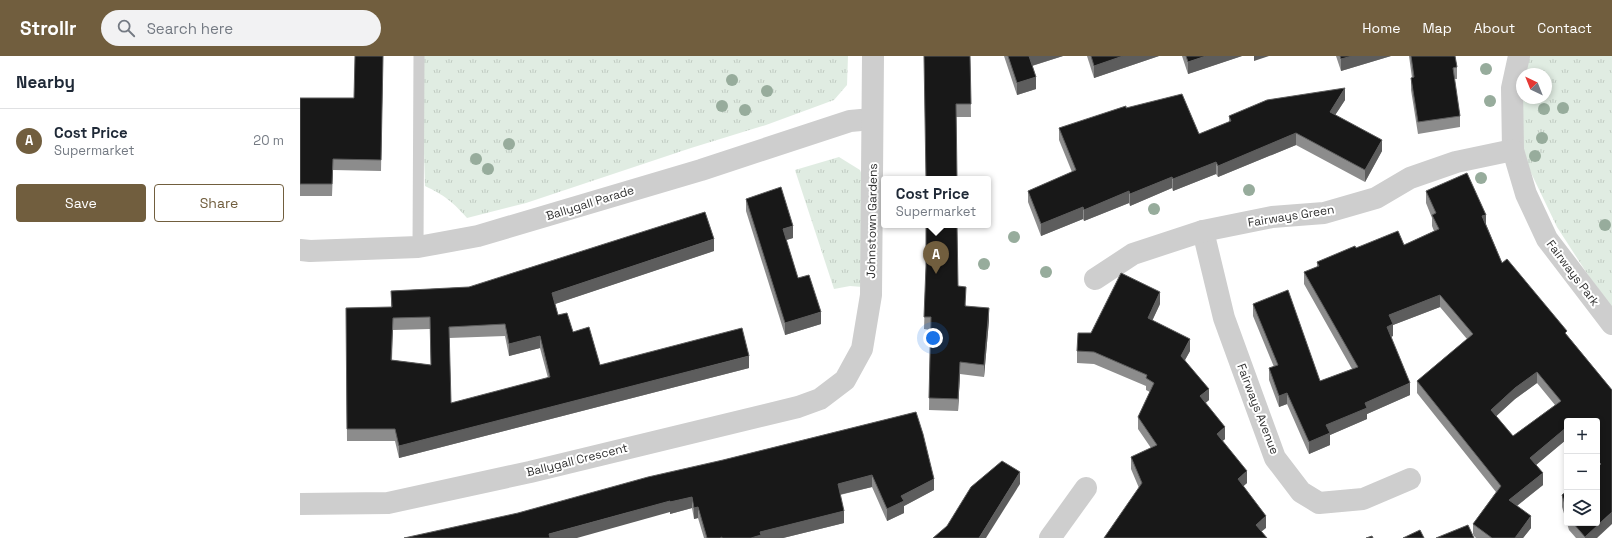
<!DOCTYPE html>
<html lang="en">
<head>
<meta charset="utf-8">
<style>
	body { margin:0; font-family:"Space Grotesk",sans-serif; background:#f2f2f3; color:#1f2937 }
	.controls { position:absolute; right:12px; bottom:12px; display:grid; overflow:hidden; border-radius:4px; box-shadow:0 2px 6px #0003 }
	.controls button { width:36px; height:36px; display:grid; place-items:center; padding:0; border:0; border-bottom:1px solid #e0e1e3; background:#fff; color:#1f2937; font:20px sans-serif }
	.compass { position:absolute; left:1216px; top:12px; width:36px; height:36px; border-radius:50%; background:#fff; box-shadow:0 2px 6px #0003; rotate:317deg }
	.you { position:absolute; left:633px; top:282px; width:14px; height:14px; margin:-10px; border:3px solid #fff; border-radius:50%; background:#1a73e8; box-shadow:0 0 0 6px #1a73e833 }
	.badge { display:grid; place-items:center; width:26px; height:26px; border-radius:50%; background:#715e3e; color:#fff; font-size:13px; font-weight:700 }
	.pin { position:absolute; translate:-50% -33px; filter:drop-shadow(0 1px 2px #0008) }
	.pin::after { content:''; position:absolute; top:21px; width:14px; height:12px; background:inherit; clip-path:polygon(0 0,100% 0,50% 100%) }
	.popup { position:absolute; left:581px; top:120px; width:110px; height:52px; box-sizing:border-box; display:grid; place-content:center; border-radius:4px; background:#fff; filter:drop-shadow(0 1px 3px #0005); font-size:13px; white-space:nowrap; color:#747a83 }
	.popup b { font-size:15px; color:#1f2937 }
	.popup::after { content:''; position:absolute; left:50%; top:100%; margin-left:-8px; border:8px solid transparent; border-top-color:#fff }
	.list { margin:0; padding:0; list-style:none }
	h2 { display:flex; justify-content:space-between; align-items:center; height:52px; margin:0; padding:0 16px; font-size:17px }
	h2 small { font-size:13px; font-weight:400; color:#747a83 }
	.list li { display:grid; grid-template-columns:26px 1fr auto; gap:12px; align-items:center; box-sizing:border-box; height:64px; padding:0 16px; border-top:1px solid #e0e1e3 }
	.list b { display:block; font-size:15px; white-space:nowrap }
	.list p { margin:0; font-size:13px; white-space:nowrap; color:#747a83 }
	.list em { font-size:13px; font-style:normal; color:#747a83 }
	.actions { display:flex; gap:8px; padding:12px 16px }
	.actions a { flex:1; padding:9px 0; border:1px solid #715e3e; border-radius:4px; text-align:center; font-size:14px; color:#715e3e }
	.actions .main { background:#715e3e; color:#fff }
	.icon { flex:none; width:22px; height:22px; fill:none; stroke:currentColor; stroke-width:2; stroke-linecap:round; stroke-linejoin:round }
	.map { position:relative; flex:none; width:1312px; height:482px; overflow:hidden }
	header { display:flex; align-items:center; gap:24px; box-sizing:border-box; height:56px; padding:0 20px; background:#715e3e; color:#fff }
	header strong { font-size:19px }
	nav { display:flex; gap:22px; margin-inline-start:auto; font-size:14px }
	.search { width:280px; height:36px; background:#f2f2f3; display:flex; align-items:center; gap:10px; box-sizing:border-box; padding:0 14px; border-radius:22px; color:#747a83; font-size:15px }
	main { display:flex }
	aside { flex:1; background:#fff }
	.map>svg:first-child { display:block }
</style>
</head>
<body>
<header>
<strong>Strollr</strong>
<div class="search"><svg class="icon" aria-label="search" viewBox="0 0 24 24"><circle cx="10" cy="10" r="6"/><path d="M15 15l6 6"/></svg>Search here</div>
<nav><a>Home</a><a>Map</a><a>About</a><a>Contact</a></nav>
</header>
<main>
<aside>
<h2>Nearby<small></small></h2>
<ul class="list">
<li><span class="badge">A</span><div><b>Cost Price</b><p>Supermarket</p></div><em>20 m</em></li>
</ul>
<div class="actions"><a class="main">Save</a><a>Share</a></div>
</aside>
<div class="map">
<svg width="1312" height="482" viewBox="0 0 1312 482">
	<defs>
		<pattern id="grass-tufts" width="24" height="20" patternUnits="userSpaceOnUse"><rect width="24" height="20" fill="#e0ece2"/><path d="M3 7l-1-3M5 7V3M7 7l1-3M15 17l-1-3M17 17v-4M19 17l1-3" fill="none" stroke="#c1cbc2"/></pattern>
	</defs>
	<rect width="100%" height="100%" fill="#fff"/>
	<g fill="url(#grass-tufts)" fill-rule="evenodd">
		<path d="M 121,0 L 548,0 L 547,29 L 534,44 L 466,69 L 391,92 L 226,147 L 167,162 C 153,146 144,139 125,130 Z"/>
		<path d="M 1225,0 L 1312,0 L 1312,251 L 1290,222 L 1257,171 L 1220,94 L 1217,32 ZM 1222,18 L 1246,18 L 1246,42 L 1222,42 Z"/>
		<polygon points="539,101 560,114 572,143 563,231 550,230 534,233 495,114"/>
	</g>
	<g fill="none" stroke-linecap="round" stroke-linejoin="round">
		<polyline stroke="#cecece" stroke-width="11" points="118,191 119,0"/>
		<g stroke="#cecece" stroke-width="22">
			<polyline points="1219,0 1212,32 1213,94 1226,138 1247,183 1312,268"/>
			<polyline points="903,175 924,262 956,350 975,402 1001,436 1019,447 1063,443 1110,423"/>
			<polyline points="0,194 10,195 118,191 178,180 401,114 550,65 572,63"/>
			<polyline points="795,223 833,198 903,175 972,161 1024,157 1076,142 1110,122 1156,106 1213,94"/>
			<polyline points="0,448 88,447 230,416 498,351 520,343 545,324 562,293 571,239 573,0"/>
			<polyline points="750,482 786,432"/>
		</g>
	</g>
	<g fill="#97ac9c">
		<circle cx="1186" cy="13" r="6"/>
		<circle cx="432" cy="24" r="6"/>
		<circle cx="467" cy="35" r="6"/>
		<circle cx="1190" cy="45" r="6"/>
		<circle cx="422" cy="50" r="6"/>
		<circle cx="1263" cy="52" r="6"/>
		<circle cx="1244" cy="53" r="6"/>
		<circle cx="445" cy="54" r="6"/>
		<circle cx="1242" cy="82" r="6"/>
		<circle cx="209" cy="88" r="6"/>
		<circle cx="1235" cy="100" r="6"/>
		<circle cx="176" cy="103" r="6"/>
		<circle cx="188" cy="113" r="6"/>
		<circle cx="1181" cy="122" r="6"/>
		<circle cx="949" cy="134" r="6"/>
		<circle cx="854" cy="153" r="6"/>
		<circle cx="1305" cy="169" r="6"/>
		<circle cx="714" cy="181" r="6"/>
		<circle cx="684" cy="208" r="6"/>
		<circle cx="746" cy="216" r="6"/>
	</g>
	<g fill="#8c8c8c" fill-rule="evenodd">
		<polygon points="83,0 81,115 33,114 32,140 0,140 0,42 54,42"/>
		<polygon points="670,0 671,61 656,61 626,123"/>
		<polygon points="704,0 763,0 732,10 736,33 717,39"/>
		<polygon points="787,0 859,0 794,22"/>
		<polygon points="882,0 942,0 888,18"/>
		<polygon points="1036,0 1091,0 1041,15"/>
		<polygon points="1109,0 1155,0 1157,11 1157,23 1154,23 1160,60 1160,71 1118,78 1111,34 1111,22 1112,22"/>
		<polygon points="1045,44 1035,59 1082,95 1065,126 996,89 918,121 916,118 873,135 872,132 830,150 829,147 784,165 783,163 741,180 728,146 728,135 772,116 759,84 759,72 826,52 899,78 929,66 929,60"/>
		<path d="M 1126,135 L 1186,168 L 1202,207 L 1267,279 L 1312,334 L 1297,482 L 1276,482 L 1269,474 L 1262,451 L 1262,439 L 1267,435 L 1267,467 L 1297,467 L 1297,365 L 1267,365 L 1267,383 L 1236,409 L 1243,429 L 1217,450 L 1231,472 L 1223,482 L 1176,482 L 1174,480 L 1173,478 L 1173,468 L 1196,436 L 1117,337 L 1117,325 L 1167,283 L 1140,251 L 1093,269 L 1093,280 L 1091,281 L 1110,339 L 1067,358 L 1067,363 L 1030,379 L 1030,389 L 1009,398 L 987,348 L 979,351 L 969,324 L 969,312 L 974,311 L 953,260 L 953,248 L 1020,325 L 1052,313 L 1004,228 L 1004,216 L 1017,211 L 1017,206 L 1056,192 L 1104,189 L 1134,175 L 1132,170 L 1132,162 L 1126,147 ZM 1237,327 L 1255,349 L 1213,380 L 1196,360 L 1215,343 Z"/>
		<polygon points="446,143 493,182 486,184 498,222 521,268 485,279 446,155"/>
		<path d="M 414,195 L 255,248 L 258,259 L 273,276 L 300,309 L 449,312 L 99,402 L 95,385 L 47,385 L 46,252 L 91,251 L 91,235 L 169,231 ZM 130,273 L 131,309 L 92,304 L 93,274 ZM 205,280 L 209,300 L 240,292 L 248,322 L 151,347 L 149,282 Z"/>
		<polygon points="626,213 658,230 666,250 689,264 684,321 660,318 658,355 629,354 630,274 624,273"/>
		<polygon points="860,248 852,264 890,295 885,304 909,344 905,347 925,383 922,385 947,427 943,430 966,472 839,432 831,413 831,401 851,392 838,373 838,361 850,336 846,334 846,330 794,308 777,307 777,295"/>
		<polygon points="616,356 634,434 604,450 604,457 587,465 572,431 540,439 544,467 483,482 404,482 398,462 394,463 392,452 370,458 370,456 218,457 423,404"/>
	</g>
	<g fill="#5d5d5d">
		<polygon points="728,0 763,0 728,11"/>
		<polygon points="823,0 859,0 794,22 794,10"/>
		<polygon points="906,0 942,0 888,18 888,6"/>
		<polygon points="954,0 969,0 954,5"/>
		<polygon points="1052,0 1091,0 1041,15 1041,3"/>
		<polygon points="736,21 736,33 717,39 717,27"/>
		<polygon points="1045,32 1045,44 1030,67 1030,56"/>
		<polygon points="996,77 996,89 918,121 918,110"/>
		<polygon points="1082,84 1082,95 1065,126 1065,114"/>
		<polygon points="916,106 916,118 873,135 873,123"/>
		<polygon points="872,121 872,132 830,150 830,138"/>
		<polygon points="829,135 829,147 784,165 784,154"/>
		<polygon points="783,151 783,163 741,180 741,168"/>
		<polygon points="1186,159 1186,171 1182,160"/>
		<polygon points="493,170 493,182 483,185 483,173"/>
		<polygon points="414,183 414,195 252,249 252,237"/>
		<polygon points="860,236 860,248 848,274 848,262"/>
		<polygon points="1140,239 1140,251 1093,269 1093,280 1087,282 1087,271 1089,259"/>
		<polygon points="689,252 689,264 684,321 684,309"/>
		<polygon points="521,256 521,268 485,279 485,267"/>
		<polygon points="240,280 240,292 209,300 209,288"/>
		<polygon points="890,283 890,295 881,311 881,300"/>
		<polygon points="449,300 449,312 99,402 99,390"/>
		<polygon points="660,306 660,318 658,355 658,343"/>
		<polygon points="1237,316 1237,327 1215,343 1191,365 1191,354 1215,332"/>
		<polygon points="1110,327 1110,339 1067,358 1067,363 1030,379 1030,389 1009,398 1009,386 1026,369 1065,347"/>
		<polygon points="909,333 909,344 900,352 900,340"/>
		<polygon points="987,337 987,348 979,351 979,340"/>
		<polygon points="925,371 925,383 917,390 917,378"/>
		<polygon points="1267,371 1267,383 1230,414 1230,402"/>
		<polygon points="947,415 947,427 938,435 938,423"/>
		<polygon points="720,416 720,428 686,482 679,482"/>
		<polygon points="1243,417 1243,429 1209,456 1209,444"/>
		<polygon points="572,419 572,431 538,439 538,428"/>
		<polygon points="634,423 634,434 604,450 604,457 587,465 587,453 601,440"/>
		<polygon points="392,441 392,452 370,458 370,446"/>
		<polygon points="370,445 370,456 277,482 249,482 249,478"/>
		<polygon points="398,451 398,462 394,463 394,452"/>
		<polygon points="544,455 544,467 483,482 451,482 460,476"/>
		<polygon points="1312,456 1312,468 1297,482 1285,482 1285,481"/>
		<polygon points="966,460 966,472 956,480 956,469"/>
		<polygon points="1231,460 1231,472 1223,482 1215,482"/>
	</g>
	<g fill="#181818" stroke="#5d5d5d" fill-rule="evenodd">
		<polygon points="55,0 83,0 81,104 33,103 32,128 0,128 0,42 54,42"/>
		<polygon points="624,0 670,0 671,48 656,48 657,123 626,123"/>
		<polygon points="708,0 729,0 736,21 717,27"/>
		<polygon points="791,0 823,0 794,10"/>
		<polygon points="886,0 906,0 888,6"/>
		<polygon points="1040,0 1052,0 1041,3"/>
		<polygon points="1111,0 1155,0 1157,11 1153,12 1160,60 1118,66 1111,22 1114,21"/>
		<polygon points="1045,32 1030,56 1082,84 1065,114 996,77 918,110 916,106 873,123 872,121 830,138 829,135 784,154 783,151 741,168 728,135 776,114 759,72 826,50 826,52 882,38 899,78 931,65 929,60 967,44"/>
		<path d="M 1167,117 L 1186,159 L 1182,160 L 1202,207 L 1207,203 L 1267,275 L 1265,277 L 1312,334 L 1312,456 L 1285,481 L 1273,467 L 1297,467 L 1297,411 L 1301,408 L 1297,404 L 1297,365 L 1267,365 L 1267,371 L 1230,402 L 1243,417 L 1209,444 L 1231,460 L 1215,482 L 1192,482 L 1173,468 L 1201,430 L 1117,325 L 1173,278 L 1140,239 L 1089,259 L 1093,268 L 1087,271 L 1110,327 L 1065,347 L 1067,352 L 1026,369 L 1030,377 L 1009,386 L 987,337 L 979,340 L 969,312 L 978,309 L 953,248 L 988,234 L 1020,325 L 1058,311 L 1004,216 L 1019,210 L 1017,206 L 1055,190 L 1056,192 L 1098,175 L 1104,189 L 1139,173 L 1132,159 L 1136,157 L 1126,135 ZM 1237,316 L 1261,345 L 1213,380 L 1191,354 L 1215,332 Z"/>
		<polygon points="481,131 493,170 483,173 498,222 509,219 521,256 485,267 446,143"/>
		<path d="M 405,156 L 414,183 L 252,237 L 258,259 L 267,257 L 273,276 L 289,271 L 300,309 L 442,272 L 449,300 L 99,390 L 95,373 L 47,373 L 46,252 L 92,251 L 91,235 L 169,231 ZM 130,261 L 131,309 L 91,304 L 93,262 ZM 205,268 L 209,288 L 240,280 L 250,321 L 151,347 L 149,271 Z"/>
		<polygon points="626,169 657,169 658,230 666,231 665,250 689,252 684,309 660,306 658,343 629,342 631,261 624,261 626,210"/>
		<polygon points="821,217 860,236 848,262 890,283 881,300 909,333 900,340 925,371 917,378 947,415 938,423 966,460 956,469 967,482 804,482 842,427 831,401 857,389 838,361 854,327 846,322 847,319 794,296 777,295 778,277 791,277"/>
		<polygon points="616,356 623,378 634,423 601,440 604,445 587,453 572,419 538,428 544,455 460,476 461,479 451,482 422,482 422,481 420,482 407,482 398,451 394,452 392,441 370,446 370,445 249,478 250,482 104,482 218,457 348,421 423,404"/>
		<polygon points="702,405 720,416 679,482 633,482 647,470 671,431"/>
		<polygon points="1267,435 1267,455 1262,439"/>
		<polygon points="1168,469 1174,482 1136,482"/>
		<polygon points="1120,474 1124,482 1103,482"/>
		<polygon points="1072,480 1073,482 1066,482"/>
	</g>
	<g text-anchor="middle" stroke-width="4" stroke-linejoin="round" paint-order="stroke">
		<g font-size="12" fill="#313131" stroke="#fff">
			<text transform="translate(290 147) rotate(-17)" y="4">Ballygall Parade</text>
			<text transform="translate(991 160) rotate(-9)" y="4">Fairways Green</text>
			<text transform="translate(572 165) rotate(-89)" y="4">Johnstown Gardens</text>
			<text transform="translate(1273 217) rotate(53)" y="4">Fairways Park</text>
			<text transform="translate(958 353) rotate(69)" y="4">Fairways Avenue</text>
			<text transform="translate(277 404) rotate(-14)" y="4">Ballygall Crescent</text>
		</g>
	</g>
</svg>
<div class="controls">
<button>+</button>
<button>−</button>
<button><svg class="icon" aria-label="layers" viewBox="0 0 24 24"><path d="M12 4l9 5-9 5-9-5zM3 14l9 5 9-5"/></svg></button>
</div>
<svg class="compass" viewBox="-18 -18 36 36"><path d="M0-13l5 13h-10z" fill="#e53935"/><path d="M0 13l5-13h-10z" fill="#747a83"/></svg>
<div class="you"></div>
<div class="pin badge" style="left:636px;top:218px">A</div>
<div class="popup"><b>Cost Price</b>Supermarket</div>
</div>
</main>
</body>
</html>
